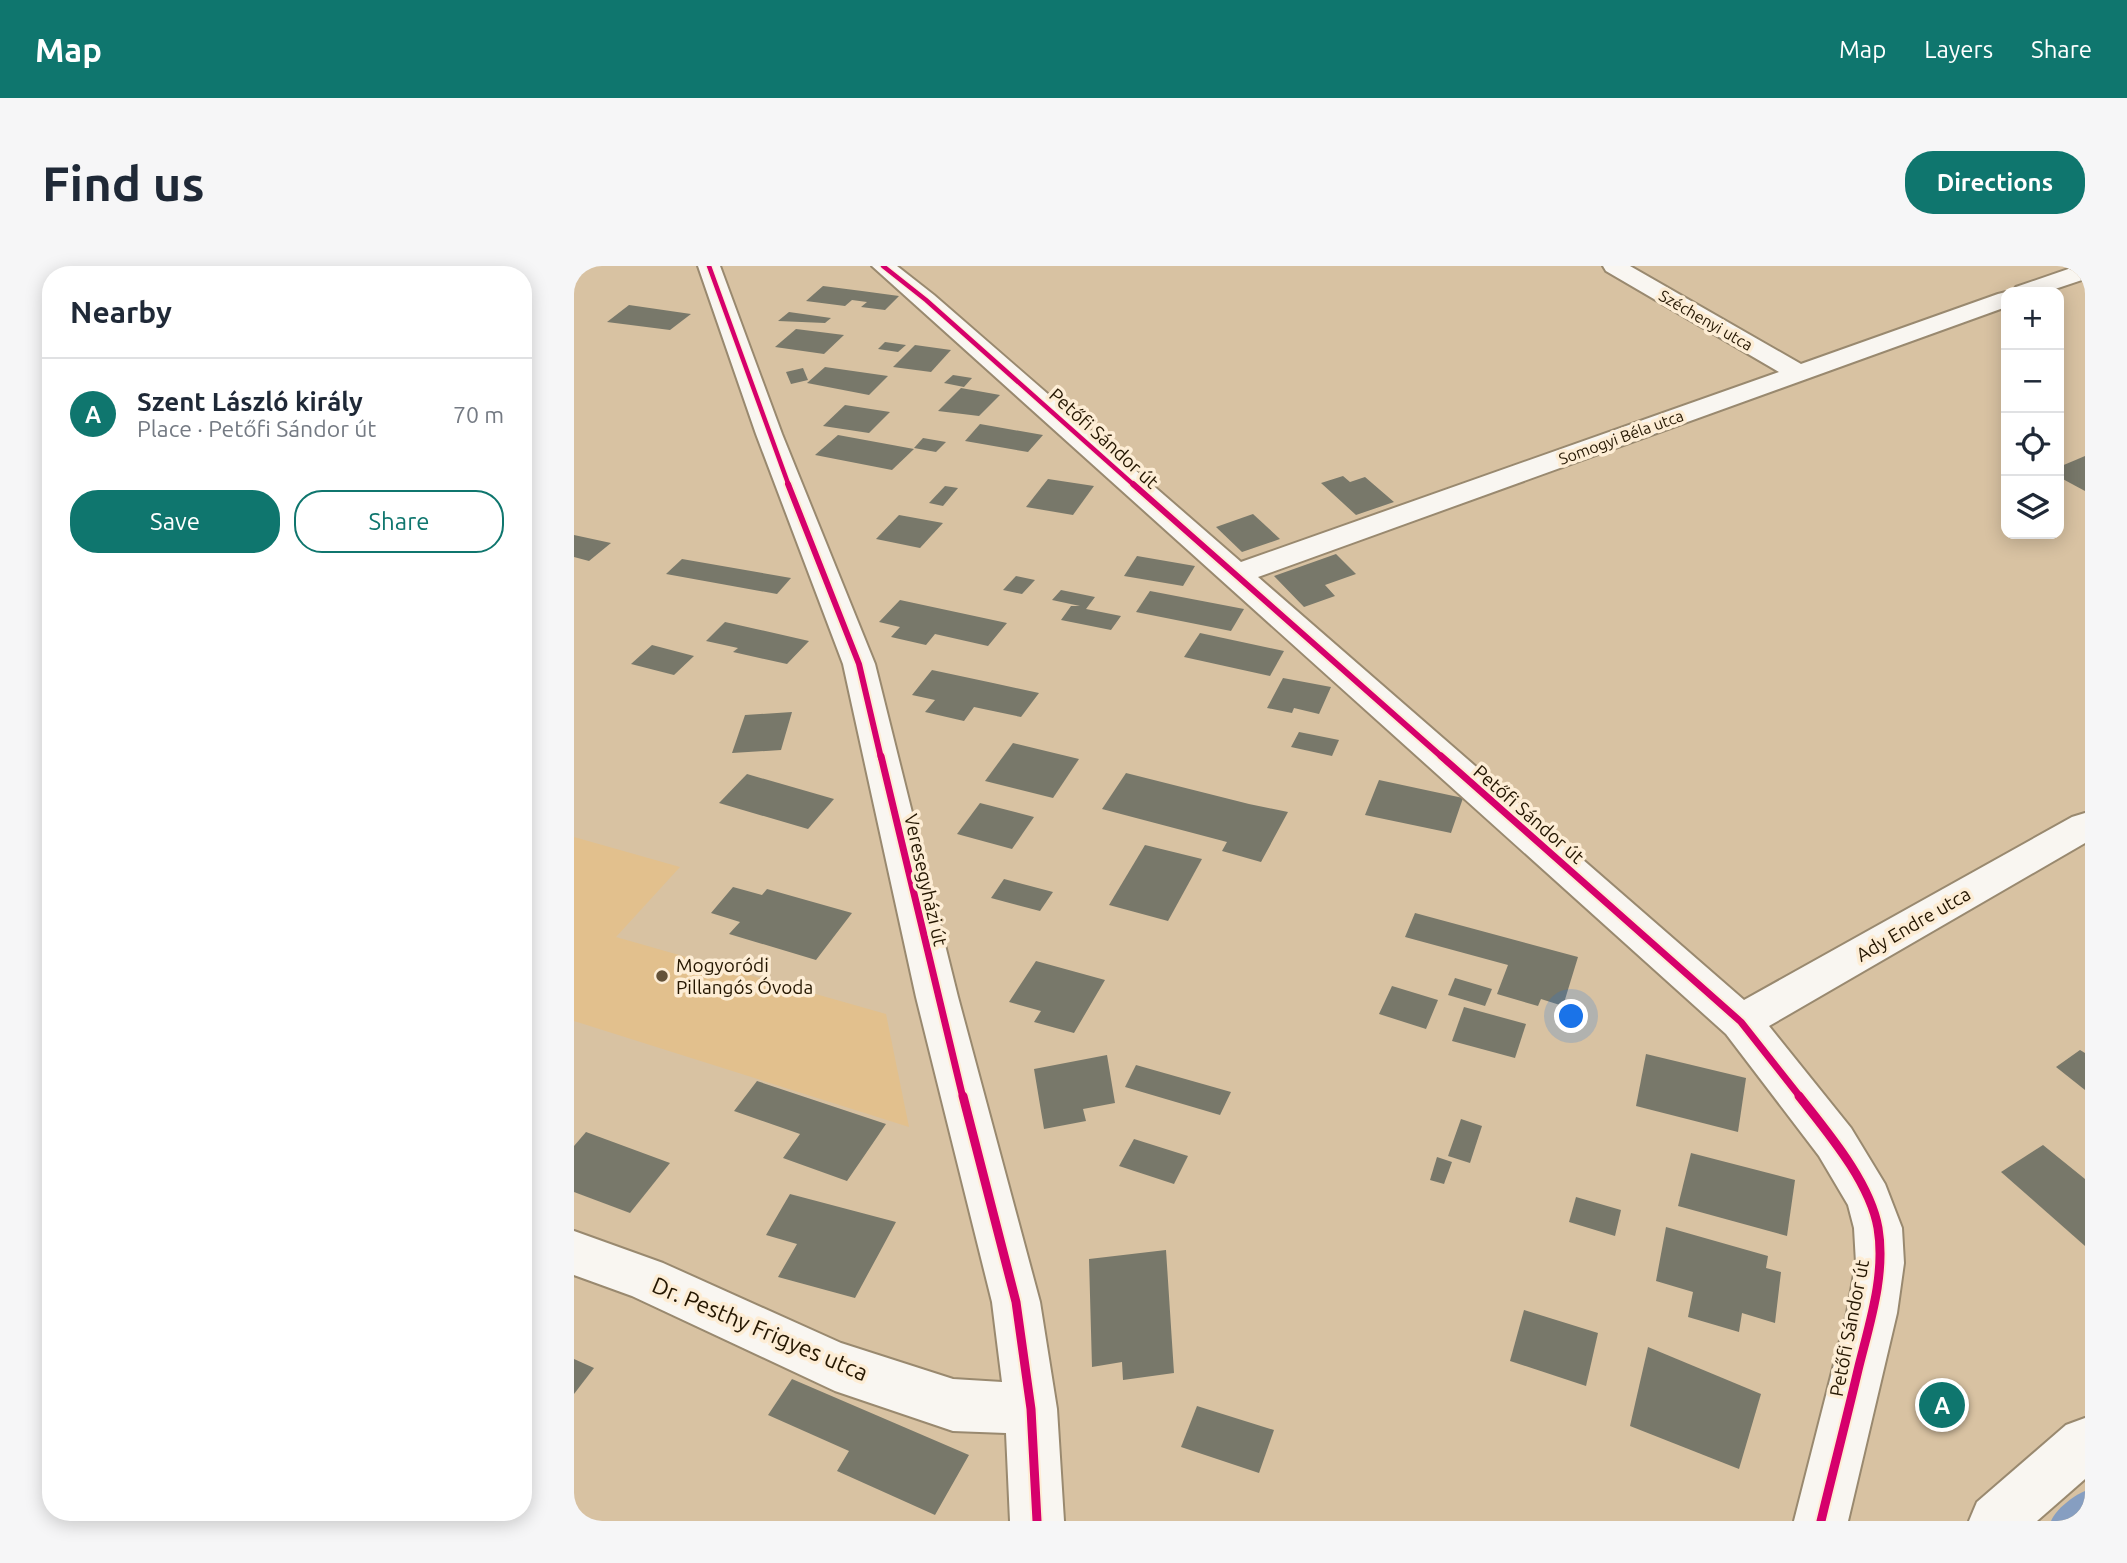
<!DOCTYPE html>
<html lang="en">
<head>
<meta charset="utf-8">
<style>
	body { margin:0; font-family:Ubuntu,sans-serif; background:#f6f6f7; color:#1f2937 }
	.controls { position:absolute; right:21px; top:21px; display:grid; overflow:hidden; border-radius:14px; box-shadow:0 4px 18px #0003 }
	.controls button { width:63px; height:63px; display:grid; place-items:center; padding:0; border:0; border-bottom:2px solid #e0e1e3; background:#fff; color:#1f2937; font:35px sans-serif }
	.you { position:absolute; left:998px; top:751px; width:24px; height:24px; margin:-18px; border:5px solid #fff; border-radius:50%; background:#1a73e8; box-shadow:0 0 0 10px #1a73e833 }
	.badge { display:grid; place-items:center; width:46px; height:46px; border-radius:50%; background:#0f766e; color:#fff; font-size:23px; font-weight:700 }
	.pin { position:absolute; translate:-50% -50%; border:4px solid #fff; box-shadow:0 2px 7px #0006 }
	.list { margin:0; padding:0; list-style:none }
	h2 { display:flex; justify-content:space-between; align-items:center; height:91px; margin:0; padding:0 28px; font-size:30px }
	h2 small { font-size:23px; font-weight:400; color:#747a83 }
	.list li { display:grid; grid-template-columns:46px 1fr auto; gap:21px; align-items:center; box-sizing:border-box; height:112px; padding:0 28px; border-top:2px solid #e0e1e3 }
	.list b { display:block; font-size:26px; white-space:nowrap }
	.list p { margin:0; font-size:23px; white-space:nowrap; color:#747a83 }
	.list em { font-size:23px; font-style:normal; color:#747a83 }
	.actions { display:flex; gap:14px; padding:21px 28px }
	.actions a { flex:1; padding:16px 0; border:2px solid #0f766e; border-radius:28px; text-align:center; font-size:24px; color:#0f766e }
	.actions .main { background:#0f766e; color:#fff }
	.icon { flex:none; width:38px; height:38px; fill:none; stroke:currentColor; stroke-width:2; stroke-linecap:round; stroke-linejoin:round }
	.map { position:relative; flex:none; width:1511px; height:1255px; overflow:hidden; border-radius:28px }
	header { display:flex; align-items:center; gap:42px; box-sizing:border-box; height:98px; padding:0 35px; background:#0f766e; color:#fff }
	header strong { font-size:33px }
	nav { display:flex; gap:38px; margin-inline-start:auto; font-size:24px }
	.intro { display:flex; align-items:center; justify-content:space-between; box-sizing:border-box; height:168px; padding:0 42px }
	h1 { margin:0; font-size:49px }
	.button { padding:18px 32px; border-radius:28px; background:#0f766e; color:#fff; font-size:24px; font-weight:700 }
	main { display:flex; gap:42px; padding:0 42px }
	aside { flex:1; background:#fff; border-radius:28px; box-shadow:0 4px 18px #0003 }
	.map>svg:first-child { display:block }
</style>
</head>
<body>
<header>
<strong>Map</strong>
<nav><a>Map</a><a>Layers</a><a>Share</a></nav>
</header>
<div class="intro"><h1>Find us</h1><a class="button">Directions</a></div>
<main>
<aside>
<h2>Nearby<small></small></h2>
<ul class="list">
<li><span class="badge">A</span><div><b>Szent László király</b><p>Place · Petőfi Sándor út</p></div><em>70 m</em></li>
</ul>
<div class="actions"><a class="main">Save</a><a>Share</a></div>
</aside>
<div class="map">
<svg width="1511" height="1255" viewBox="0 0 1511 1255">
	<rect width="100%" height="100%" fill="#d8c2a2"/>
	<polygon fill="#e2c08d" points="0,571 106,601 42,671 312,748 335,861 0,755"/>
	<g fill="none" stroke-linecap="round" stroke-linejoin="round">
		<path fill="#869ec1" fill-rule="evenodd" d="M 1511,1225 L 1511,1245 L 1499,1255 L 1477,1255 C 1482,1243 1499,1230 1511,1225 Z"/>
	</g>
	<g fill="#78786a">
		<polygon points="249,20 288,25 325,30 311,44 287,41 293,36 278,34 271,40 232,35"/>
		<polygon points="55,39 117,48 96,64 33,56"/>
		<polygon points="215,46 257,52 251,57 204,55"/>
		<polygon points="222,63 270,69 250,88 201,81"/>
		<polygon points="311,76 332,79 324,86 304,83"/>
		<polygon points="341,79 377,84 357,106 319,101"/>
		<polygon points="251,101 314,110 295,129 233,117"/>
		<polygon points="229,102 234,114 217,118 212,106"/>
		<polygon points="379,109 398,112 390,121 370,117"/>
		<polygon points="387,122 426,129 405,150 364,145"/>
		<polygon points="271,139 316,146 295,167 249,160"/>
		<polygon points="406,158 469,169 454,186 391,175"/>
		<polygon points="264,169 340,183 318,204 241,189"/>
		<polygon points="349,172 372,176 362,186 340,182"/>
		<polygon points="1511,190 1511,225 1485,211 1485,201"/>
		<polygon points="769,210 776,216 791,211 820,236 782,249 747,217"/>
		<polygon points="474,213 520,220 499,249 452,241"/>
		<polygon points="371,220 384,222 369,240 355,237"/>
		<polygon points="679,248 706,273 668,286 642,261"/>
		<polygon points="325,249 369,257 346,282 302,273"/>
		<polygon points="0,269 37,277 15,295 0,291"/>
		<polygon points="762,288 782,308 751,319 761,330 730,341 700,310"/>
		<polygon points="563,290 621,300 609,320 550,310"/>
		<polygon points="108,293 217,312 203,328 92,308"/>
		<polygon points="442,310 461,314 448,328 429,324"/>
		<polygon points="487,324 521,331 512,343 547,350 537,364 487,354 497,340 506,340 478,334"/>
		<polygon points="576,325 670,343 657,365 562,346"/>
		<polygon points="326,334 433,357 414,380 361,368 352,379 317,371 326,361 305,356"/>
		<polygon points="151,356 182,363 235,375 213,398 159,386 164,382 132,375"/>
		<polygon points="626,367 710,385 696,410 610,391"/>
		<polygon points="78,379 120,390 100,409 57,398"/>
		<polygon points="358,404 419,417 465,427 447,451 400,441 390,455 351,446 361,434 338,429"/>
		<polygon points="709,412 757,421 745,448 720,442 718,447 693,442"/>
		<polygon points="218,446 207,484 158,487 171,449"/>
		<polygon points="725,466 765,474 758,490 717,481"/>
		<polygon points="439,477 505,493 479,532 411,515"/>
		<polygon points="552,507 675,538 714,546 687,596 648,585 653,576 528,543"/>
		<polygon points="173,508 260,533 234,563 145,537"/>
		<polygon points="805,514 889,532 877,567 791,549"/>
		<polygon points="406,537 460,551 438,583 383,568"/>
		<polygon points="571,579 628,593 594,655 535,639"/>
		<polygon points="430,613 479,626 466,645 417,632"/>
		<polygon points="159,621 188,629 193,623 278,647 242,694 155,668 166,656 137,647"/>
		<polygon points="841,647 1004,691 989,740 967,733 964,740 923,728 934,699 831,671"/>
		<polygon points="462,695 531,714 500,767 460,756 467,745 435,736"/>
		<polygon points="881,712 918,723 911,740 874,729"/>
		<polygon points="818,720 864,734 852,763 805,748"/>
		<polygon points="890,741 952,758 941,792 878,775"/>
		<polygon points="1506,784 1511,787 1511,824 1482,801"/>
		<polygon points="1072,788 1172,812 1164,866 1062,840"/>
		<polygon points="533,789 541,837 509,843 512,855 470,863 460,803"/>
		<polygon points="562,799 657,826 646,849 551,821"/>
		<polygon points="183,815 312,858 273,915 209,892 226,868 160,845"/>
		<polygon points="887,853 908,860 896,897 874,890"/>
		<polygon points="12,866 96,897 56,947 0,926 0,880"/>
		<polygon points="560,873 614,890 600,918 545,900"/>
		<polygon points="1469,879 1511,913 1511,980 1427,906"/>
		<polygon points="1117,887 1221,914 1213,970 1104,940"/>
		<polygon points="863,891 878,896 870,918 856,914"/>
		<polygon points="216,928 322,956 281,1032 204,1011 223,978 192,969"/>
		<polygon points="1002,931 1047,944 1041,970 995,956"/>
		<polygon points="1092,961 1194,990 1192,1002 1207,1006 1201,1057 1168,1047 1165,1066 1114,1051 1119,1026 1082,1015"/>
		<polygon points="592,984 600,1107 549,1114 548,1096 518,1101 515,993"/>
		<polygon points="950,1044 1024,1067 1012,1120 936,1095"/>
		<polygon points="1074,1081 1187,1128 1165,1203 1056,1160"/>
		<polygon points="0,1093 20,1102 0,1128"/>
		<polygon points="218,1113 395,1189 361,1249 263,1205 275,1185 194,1149"/>
		<polygon points="623,1140 700,1164 685,1207 607,1181"/>
	</g>
	<g fill="none" stroke-linecap="round" stroke-linejoin="round">
		<g stroke="#99896f" stroke-width="4">
			<g id="street">
				<polygon points="124,0 146,0 208,168 301,398 384,731 466,1036 483,1143 490,1255 436,1255 432,1167 379,1165 261,1125 58,1030 0,1009 0,965 89,997 267,1077 379,1113 428,1116 418,1036 342,731 269,398 182,168"/>
				<polygon points="298,0 323,0 360,29 667,296 1205,106 1032,5 1029,0 1056,0 1227,98 1424,28 1432,26 1433,26 1432,41 684,311 1170,734 1498,551 1511,547 1511,577 1195,760 1277,862 1311,918 1328,962 1330,997 1323,1047 1274,1255 1220,1255 1273,1047 1282,997 1280,962 1274,939 1245,890 1152,768"/>
				<polygon points="1503,0 1511,0 1511,13 1472,26 1438,26 1442,21"/>
			</g>
		</g>
		<g stroke="#99896f" stroke-width="4">
			<polygon id="secondary" points="1511,1152 1511,1213 1463,1255 1395,1255 1403,1236 1492,1159"/>
		</g>
		<use href="#street" fill="#f9f6f1" fill-rule="evenodd"/>
		<use href="#secondary" fill="#f9f6f1" fill-rule="evenodd"/>
		<g stroke="#fdedd5" stroke-width="7">
			<g id="cycleway-far3">
				<polyline points="135,0 215,220"/>
				<polyline points="309,0 352,34 561,220"/>
			</g>
		</g>
		<g stroke="#fdedd5" stroke-width="10">
			<g id="cycleway-far2">
				<polyline points="214,218 285,398 307,492"/>
				<polyline points="559,218 869,492"/>
			</g>
		</g>
		<g stroke="#fdedd5" stroke-width="11">
			<g id="cycleway-far1">
				<polyline points="307,490 389,832"/>
				<polyline points="867,490 1167,756 1227,832"/>
			</g>
		</g>
		<g stroke="#fdedd5" stroke-width="13">
			<g id="cycleway">
				<polyline points="389,830 442,1036 457,1143 463,1255"/>
				<path d="M 1225,830 C 1254,867 1296,916 1304,962 C 1312,1009 1295,1059 1284,1104 C 1272,1155 1259,1205 1247,1255"/>
			</g>
		</g>
		<use href="#cycleway-far3" stroke="#d6006c" stroke-width="4.5"/>
		<use href="#cycleway-far2" stroke="#d6006c" stroke-width="6"/>
		<use href="#cycleway-far1" stroke="#d6006c" stroke-width="7"/>
		<use href="#cycleway" stroke="#d6006c" stroke-width="9"/>
	</g>
	<circle fill="#635239" stroke="#fdedd5" stroke-width="2.5" cx="88" cy="710" r="7"/>
	<g text-anchor="middle" stroke-width="7" stroke-linejoin="round" paint-order="stroke">
		<g font-size="16" fill="#241600" stroke="#fdedd5">
			<text transform="translate(1132 54) rotate(30)" y="6">Széchenyi utca</text>
			<text transform="translate(1047 171) rotate(-20)" y="6">Somogyi Béla utca</text>
		</g>
		<g font-size="19" fill="#241600" stroke="#fdedd5">
			<text transform="translate(530 172) rotate(42)" y="7">Petőfi Sándor út</text>
			<text transform="translate(955 548) rotate(41)" y="7">Petőfi Sándor út</text>
			<text transform="translate(352 614) rotate(77)" y="7">Veresegyházi út</text>
			<text transform="translate(1339 658) rotate(-30)" y="7">Ady Endre utca</text>
			<text transform="translate(1275 1062) rotate(-79)" y="7">Petőfi Sándor út</text>
		</g>
		<g font-size="19" fill="#241600" stroke="#fdedd5" text-anchor="start">
			<text x="102" y="706">Mogyoródi<tspan x="102" dy="22">Pillangós Óvoda</tspan></text>
		</g>
		<g font-size="23" fill="#241600" stroke="#fdedd5">
			<text transform="translate(186 1063) rotate(23)" y="8">Dr. Pesthy Frigyes utca</text>
		</g>
	</g>
</svg>
<div class="controls">
<button>+</button>
<button>−</button>
<button><svg class="icon" aria-label="locate" viewBox="0 0 24 24"><circle cx="12" cy="12" r="6"/><path d="M12 2v4M12 18v4M2 12h4M18 12h4"/></svg></button>
<button><svg class="icon" aria-label="layers" viewBox="0 0 24 24"><path d="M12 4l9 5-9 5-9-5zM3 14l9 5 9-5"/></svg></button>
</div>
<div class="you"></div>
<div class="pin badge" style="left:1368px;top:1139px">A</div>
</div>
</main>
</body>
</html>
